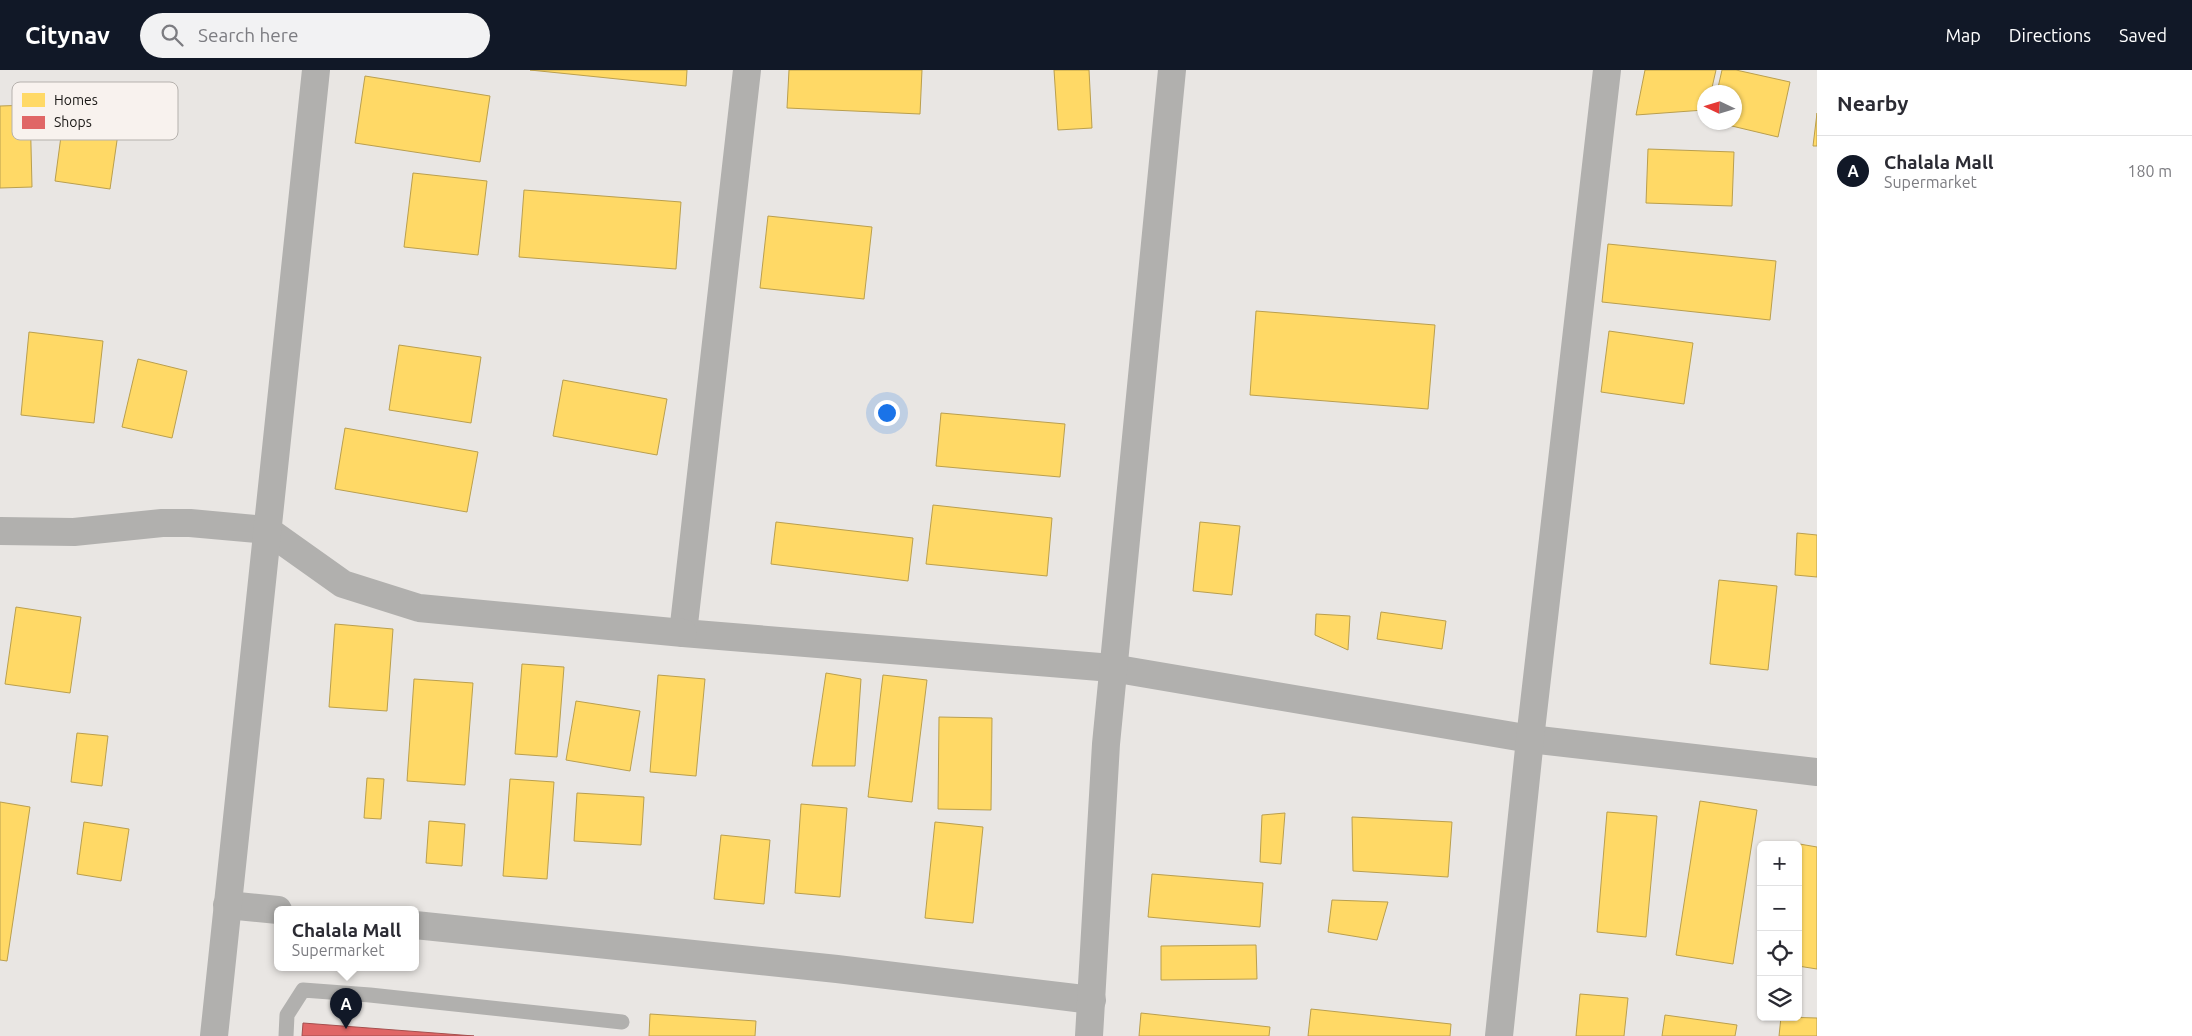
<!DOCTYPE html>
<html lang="en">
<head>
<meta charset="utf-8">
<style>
	body { margin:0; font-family:Ubuntu,sans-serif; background:#f2f2f3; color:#2b2b33 }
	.controls { position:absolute; right:15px; bottom:15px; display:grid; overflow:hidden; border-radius:8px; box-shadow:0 1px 4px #0004 }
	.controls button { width:45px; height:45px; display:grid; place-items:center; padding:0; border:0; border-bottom:1px solid #e1e1e2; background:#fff; color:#2b2b33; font:25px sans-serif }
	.compass { position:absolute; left:1697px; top:15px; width:45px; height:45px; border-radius:50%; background:#fff; box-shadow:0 1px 4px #0004; rotate:274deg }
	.you { position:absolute; left:886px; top:342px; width:18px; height:18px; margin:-12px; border:4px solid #fff; border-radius:50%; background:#1a73e8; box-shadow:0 0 0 8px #1a73e833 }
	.badge { display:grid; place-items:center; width:32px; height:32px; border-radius:50%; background:#111827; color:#fff; font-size:16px; font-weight:700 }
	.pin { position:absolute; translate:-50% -41px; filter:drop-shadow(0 1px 2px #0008) }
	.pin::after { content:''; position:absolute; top:26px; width:18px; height:15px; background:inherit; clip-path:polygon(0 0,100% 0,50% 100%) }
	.popup { position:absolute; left:274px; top:836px; width:145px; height:65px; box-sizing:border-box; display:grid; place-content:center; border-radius:8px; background:#fff; filter:drop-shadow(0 1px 4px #0005); font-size:16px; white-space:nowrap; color:#7c7c81 }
	.popup b { font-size:19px; color:#2b2b33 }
	.popup::after { content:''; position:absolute; left:50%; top:100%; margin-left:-10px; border:10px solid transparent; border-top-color:#fff }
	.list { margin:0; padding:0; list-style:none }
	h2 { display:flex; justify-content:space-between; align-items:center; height:65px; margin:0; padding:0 20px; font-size:21px }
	h2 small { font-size:16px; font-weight:400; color:#7c7c81 }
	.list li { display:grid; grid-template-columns:32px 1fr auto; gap:15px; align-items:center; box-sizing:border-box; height:70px; padding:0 20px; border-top:1px solid #e1e1e2 }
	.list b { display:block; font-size:19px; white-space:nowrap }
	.list p { margin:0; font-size:16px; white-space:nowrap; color:#7c7c81 }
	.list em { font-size:16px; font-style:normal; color:#7c7c81 }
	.icon { flex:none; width:28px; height:28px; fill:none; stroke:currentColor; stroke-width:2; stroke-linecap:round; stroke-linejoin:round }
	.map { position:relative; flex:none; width:1817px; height:966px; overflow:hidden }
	header { display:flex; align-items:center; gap:30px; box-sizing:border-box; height:70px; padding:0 25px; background:#111827; color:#fff }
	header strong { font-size:24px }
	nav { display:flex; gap:28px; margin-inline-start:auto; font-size:18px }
	.search { width:350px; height:45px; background:#f2f2f3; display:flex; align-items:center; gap:12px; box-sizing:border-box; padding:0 18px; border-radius:28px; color:#7c7c81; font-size:19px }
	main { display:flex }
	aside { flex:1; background:#fff }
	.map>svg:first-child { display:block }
</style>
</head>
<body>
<header>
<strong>Citynav</strong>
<div class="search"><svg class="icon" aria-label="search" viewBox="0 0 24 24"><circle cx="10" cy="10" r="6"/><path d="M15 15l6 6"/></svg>Search here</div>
<nav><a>Map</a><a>Directions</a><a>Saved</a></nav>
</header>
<main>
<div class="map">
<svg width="1817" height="966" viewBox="0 0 1817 966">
	<rect width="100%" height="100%" fill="#e9e6e3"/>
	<g fill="#ffd966" stroke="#ba9f4e">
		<polygon points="530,0 687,0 686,16"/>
		<polygon points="789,0 922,0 920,44 787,38"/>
		<polygon points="1054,0 1089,0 1092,58 1058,60"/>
		<polygon points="1645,0 1716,0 1711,22 1704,22 1704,40 1636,45"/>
		<polygon points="1722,0 1736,0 1790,12 1778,67 1715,52 1734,52 1734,22 1717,22"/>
		<polygon points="365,6 490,26 480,92 355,73"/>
		<polygon points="68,14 124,22 110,119 55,111"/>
		<polygon points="30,35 32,117 0,118 0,36"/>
		<polygon points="1817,43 1817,76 1813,76"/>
		<polygon points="1648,79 1734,82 1732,136 1646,133"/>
		<polygon points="413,103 487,111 478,185 404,177"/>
		<polygon points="524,120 681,132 676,199 519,187"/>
		<polygon points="768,146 872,157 864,229 760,218"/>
		<polygon points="1608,174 1776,191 1770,250 1602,232"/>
		<polygon points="1256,241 1435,255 1428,339 1250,325"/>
		<polygon points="1609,261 1693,273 1684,334 1601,322"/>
		<polygon points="29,262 103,271 94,353 21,345"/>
		<polygon points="399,275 481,287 471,353 389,340"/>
		<polygon points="138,289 187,301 172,368 122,357"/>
		<polygon points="563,310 667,329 657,385 553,366"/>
		<polygon points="941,343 1065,354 1060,407 936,396"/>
		<polygon points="345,358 478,382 467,442 335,419"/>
		<polygon points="933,435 1052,448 1047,506 926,494"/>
		<polygon points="776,452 913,468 908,511 771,494"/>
		<polygon points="1200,452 1240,456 1232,525 1193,521"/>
		<polygon points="1797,463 1817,465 1817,507 1795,505"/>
		<polygon points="1719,510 1777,516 1768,600 1710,594"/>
		<polygon points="16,537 81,547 70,623 5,614"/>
		<polygon points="1381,542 1446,551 1442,579 1377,569"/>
		<polygon points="1316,544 1350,546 1348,580 1315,565"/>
		<polygon points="335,554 393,559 387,641 329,637"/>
		<polygon points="522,594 564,597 557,687 515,684"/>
		<polygon points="826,603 861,609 855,696 812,696"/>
		<polygon points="658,605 705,609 696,706 650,702"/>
		<polygon points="883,605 927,610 912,732 868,727"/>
		<polygon points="414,609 473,613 465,715 407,711"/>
		<polygon points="576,631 640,641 630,701 566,690"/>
		<polygon points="939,647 992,648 991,740 938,739"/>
		<polygon points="77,663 108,666 102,716 71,712"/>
		<polygon points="367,708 384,709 381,749 364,748"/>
		<polygon points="510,709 554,712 547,809 503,806"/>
		<polygon points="577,723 644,727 641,775 574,771"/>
		<polygon points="1700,731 1757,740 1733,894 1676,885"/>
		<polygon points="0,732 30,737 7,891 0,890"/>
		<polygon points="801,734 847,738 840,827 795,823"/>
		<polygon points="1607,742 1657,746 1646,867 1597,862"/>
		<polygon points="1285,743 1281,794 1260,792 1262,745"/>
		<polygon points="1352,747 1452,752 1448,807 1353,801"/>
		<polygon points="429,751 465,754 462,796 426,793"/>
		<polygon points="84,752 129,759 121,811 77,804"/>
		<polygon points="935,752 983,757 973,853 925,848"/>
		<polygon points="721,765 770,770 764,834 714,829"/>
		<polygon points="1788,772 1817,777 1817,899 1798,896 1798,775 1787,775"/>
		<polygon points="1152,804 1263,813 1260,857 1148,847"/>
		<polygon points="1332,830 1388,832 1377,870 1328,862"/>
		<polygon points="1256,875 1257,909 1161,910 1161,876"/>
		<polygon points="1580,924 1628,928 1624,966 1576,966"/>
		<polygon points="1311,939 1451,954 1450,966 1308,966"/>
		<polygon points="1141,943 1270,957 1269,966 1139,966"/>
		<polygon points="650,944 756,951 755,966 649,966"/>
		<polygon points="1665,945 1737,955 1735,966 1662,966"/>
		<polygon points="1781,947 1817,948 1817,966 1779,966"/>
	</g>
	<polygon fill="#e06666" stroke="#a54f4e" points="303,953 474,966 302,966"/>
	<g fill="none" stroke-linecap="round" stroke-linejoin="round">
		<polyline stroke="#b1b0ae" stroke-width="15" points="286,966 287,945 303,920 370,925 622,952"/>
		<g stroke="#b1b0ae" stroke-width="28">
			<polyline points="747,0 683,563 1112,598 1530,669 1817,702"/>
			<polyline points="0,461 74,462 162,453 190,453 267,460 343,514 419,538 683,563"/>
			<polyline points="227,835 278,840"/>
			<polyline points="415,855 837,899 1092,930"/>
			<polyline points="214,966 316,0"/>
			<polyline points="1089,966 1106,674 1172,0"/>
			<polyline points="1499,966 1530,669 1607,0"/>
		</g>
	</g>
	<rect x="12" y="12" width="166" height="58" rx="8" fill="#f8f2ee" stroke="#b5b1ad" stroke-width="1"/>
	<rect x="22" y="23" width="23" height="14" fill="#ffd966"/>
	<rect x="22" y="46" width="23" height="13" fill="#e06666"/>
	<g font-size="14" fill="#1a1816">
		<text x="54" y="35">Homes</text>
		<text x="54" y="57">Shops</text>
	</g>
</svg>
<div class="controls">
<button>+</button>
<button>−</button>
<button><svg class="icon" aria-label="locate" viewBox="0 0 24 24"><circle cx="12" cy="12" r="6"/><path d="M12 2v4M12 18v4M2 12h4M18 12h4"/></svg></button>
<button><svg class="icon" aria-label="layers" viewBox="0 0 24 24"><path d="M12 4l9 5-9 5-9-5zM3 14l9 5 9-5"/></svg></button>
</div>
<svg class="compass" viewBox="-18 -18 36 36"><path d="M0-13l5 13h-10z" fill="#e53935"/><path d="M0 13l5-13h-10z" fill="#7c7c81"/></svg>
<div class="you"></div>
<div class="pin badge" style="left:346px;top:959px">A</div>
<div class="popup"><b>Chalala Mall</b>Supermarket</div>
</div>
<aside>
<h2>Nearby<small></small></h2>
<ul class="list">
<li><span class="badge">A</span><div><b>Chalala Mall</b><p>Supermarket</p></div><em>180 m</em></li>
</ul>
</aside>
</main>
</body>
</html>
